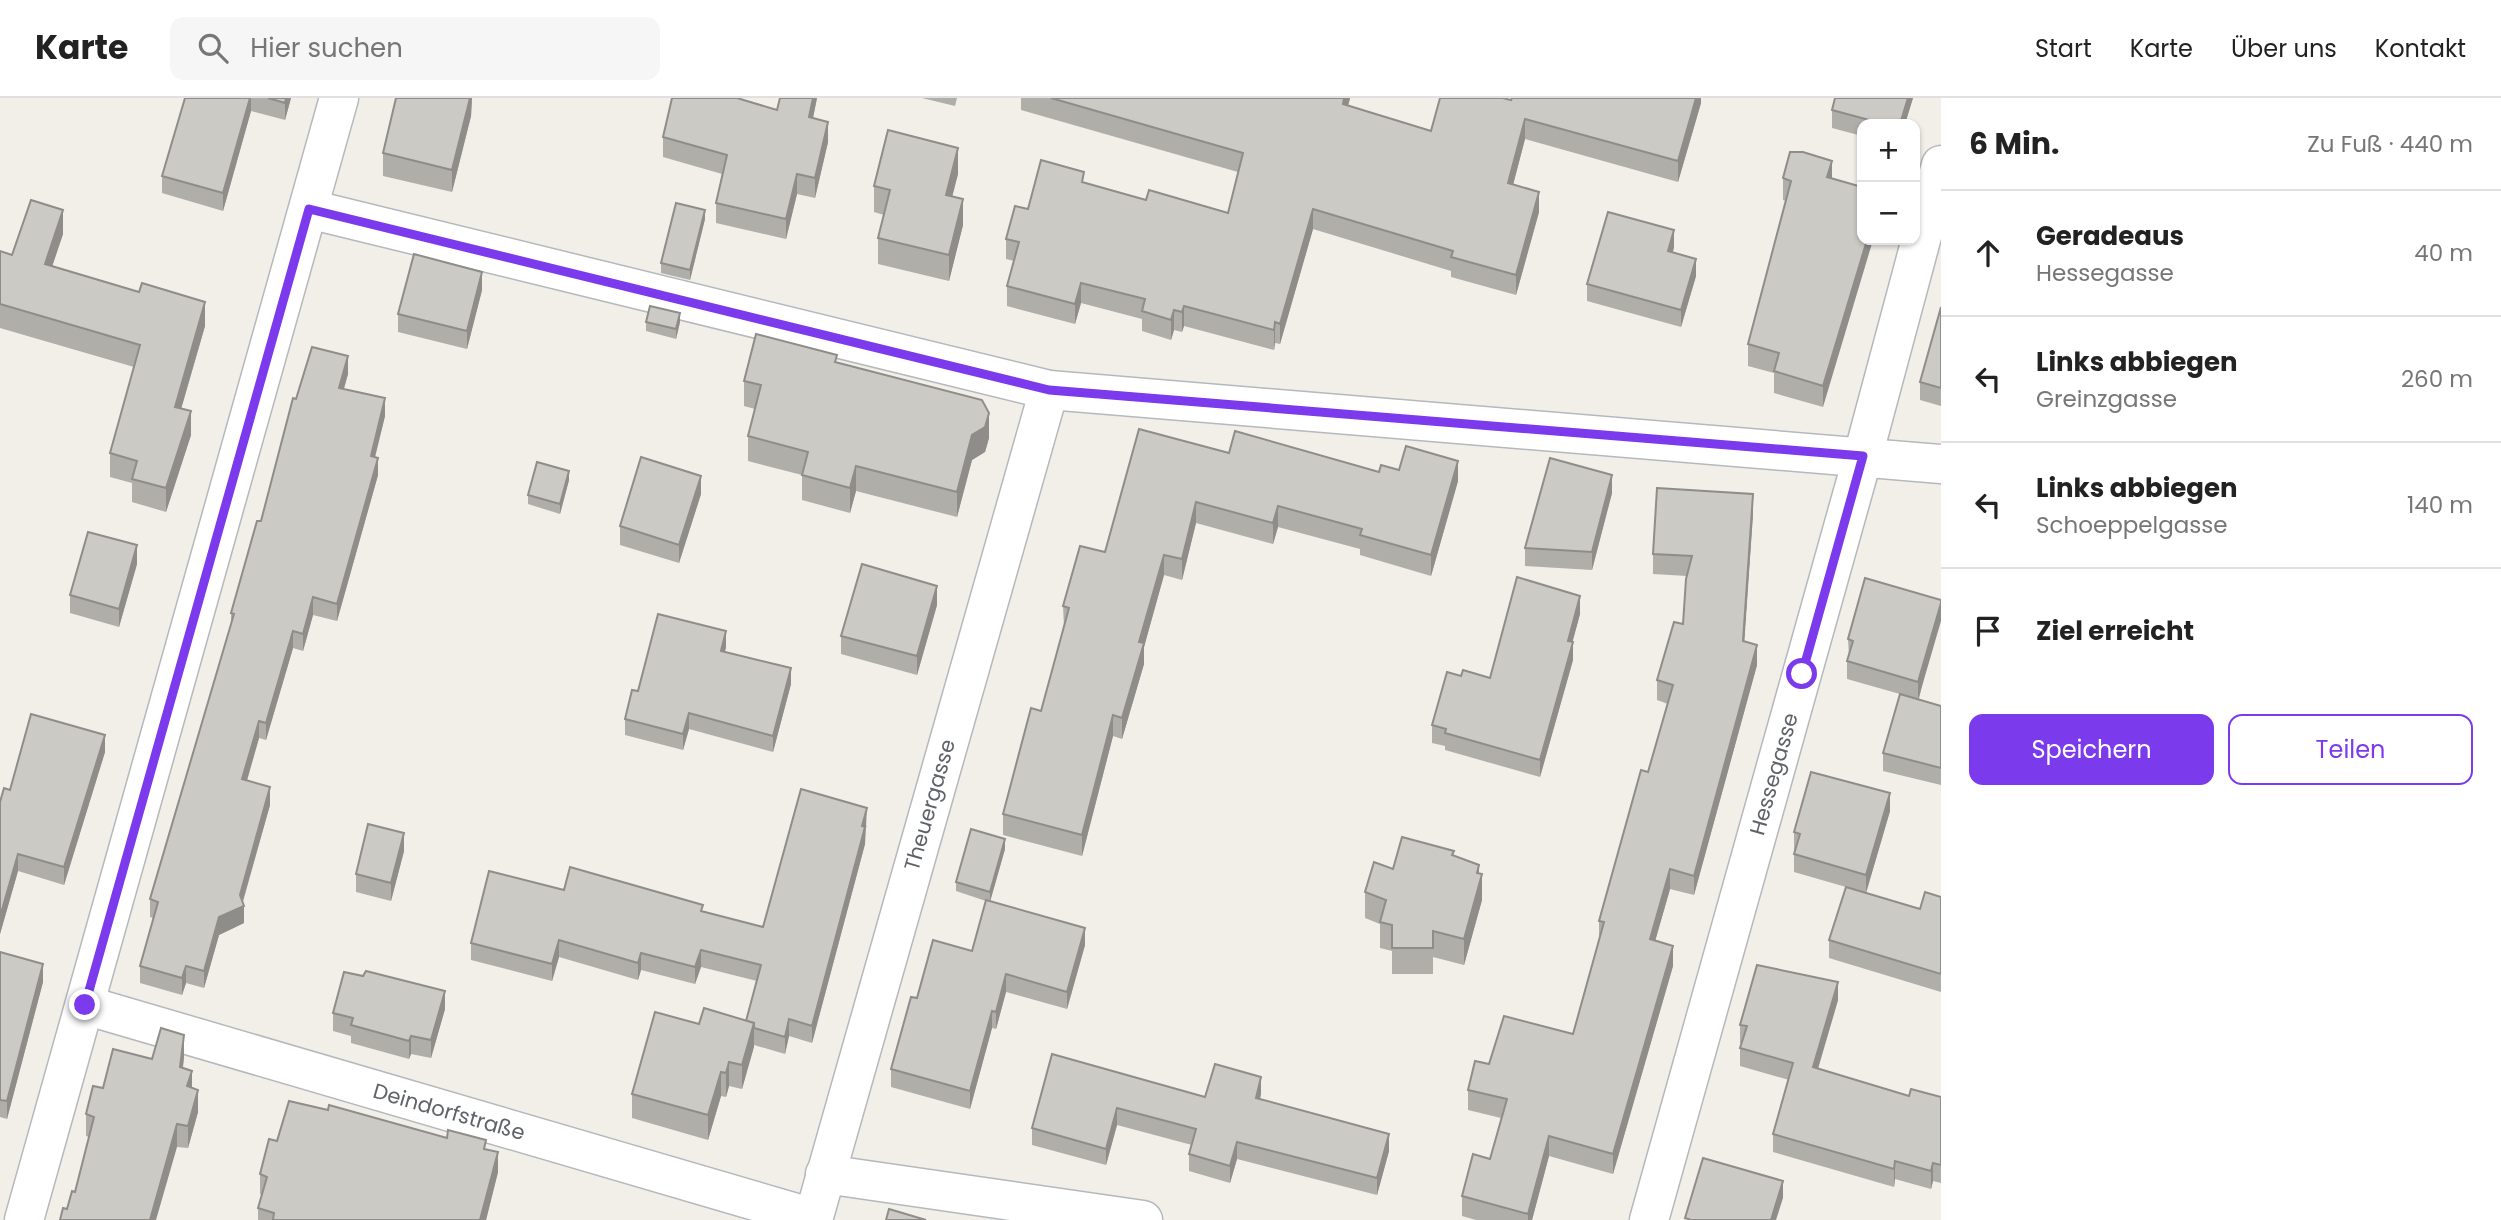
<!DOCTYPE html>
<html lang="de">
<head>
<meta charset="utf-8">
<style>
	body { margin:0; font-family:Poppins,sans-serif; background:#f6f6f6; color:#222 }
	.controls { position:absolute; right:21px; top:21px; display:grid; overflow:hidden; border-radius:14px; box-shadow:0 2px 5px #0004 }
	.controls button { width:63px; height:63px; display:grid; place-items:center; padding:0; border:0; border-bottom:2px solid #e0e0e0; background:#fff; color:#222; font:35px sans-serif }
	.stop { position:absolute; width:21px; height:21px; margin:-16px; border:5px solid #7c3aed; border-radius:50%; background:#fff }
	.stop.end { background:#7c3aed; border-color:#fff; box-shadow:0 2px 7px #0008 }
	.list { margin:0; padding:0; list-style:none }
	h2 { display:flex; justify-content:space-between; align-items:center; height:91px; margin:0; padding:0 28px; font-size:30px }
	h2 small { font-size:23px; font-weight:400; color:#767676 }
	.list li { display:grid; grid-template-columns:46px 1fr auto; gap:21px; align-items:center; box-sizing:border-box; height:126px; padding:0 28px; border-top:2px solid #e0e0e0 }
	.list b { display:block; font-size:26px; white-space:nowrap }
	.list p { margin:0; font-size:23px; white-space:nowrap; color:#767676 }
	.list em { font-size:23px; font-style:normal; color:#767676 }
	.actions { display:flex; gap:14px; padding:21px 28px }
	.actions a { flex:1; padding:16px 0; border:2px solid #7c3aed; border-radius:14px; text-align:center; font-size:24px; color:#7c3aed }
	.actions .main { background:#7c3aed; color:#fff }
	.icon { flex:none; width:38px; height:38px; fill:none; stroke:currentColor; stroke-width:2; stroke-linecap:round; stroke-linejoin:round }
	.map { position:relative; flex:none; width:1941px; height:1122px; overflow:hidden }
	header { display:flex; align-items:center; gap:42px; box-sizing:border-box; height:98px; padding:0 35px; background:#fff; border-bottom:2px solid #e0e0e0 }
	header strong { font-size:33px }
	nav { display:flex; gap:38px; margin-inline-start:auto; font-size:24px }
	.search { width:490px; height:63px; background:#f6f6f6; display:flex; align-items:center; gap:18px; box-sizing:border-box; padding:0 24px; border-radius:14px; color:#767676; font-size:26px }
	main { display:flex }
	aside { flex:1; background:#fff }
	.map>svg:first-child { display:block }
</style>
</head>
<body>
<header>
<strong>Karte</strong>
<div class="search"><svg class="icon" aria-label="search" viewBox="0 0 24 24"><circle cx="10" cy="10" r="6"/><path d="M15 15l6 6"/></svg>Hier suchen</div>
<nav><a>Start</a><a>Karte</a><a>Über uns</a><a>Kontakt</a></nav>
</header>
<main>
<div class="map">
<svg width="1941" height="1122" viewBox="0 0 1941 1122">
	<rect width="100%" height="100%" fill="#f1efe8"/>
	<g fill="none" stroke-linecap="round" stroke-linejoin="round">
		<g stroke="#b5b8bc" stroke-width="41">
			<g id="minor">
				<polyline points="309,111 1049,292 1941,366"/>
				<polyline points="85,907 813,1120"/>
				<polyline points="825,1076 1143,1122"/>
				<polyline points="24,1122 339,0"/>
				<polyline points="813,1122 1049,292"/>
				<polyline points="1649,1122 1863,358 1941,67"/>
			</g>
		</g>
		<use href="#minor" stroke="#fff" stroke-width="38"/>
	</g>
	<g fill="#afaea9">
		<polygon points="185,0 291,0 285,22 251,13 223,113 162,95 162,78"/>
		<polygon points="396,0 472,0 471,18 452,94 383,78 383,55"/>
		<polygon points="780,0 817,0 813,20 828,44 815,100 797,96 786,141 716,125 716,105 722,76 663,59 663,39 777,12"/>
		<polygon points="922,0 957,0 955,8"/>
		<polygon points="1021,0 1350,0 1348,8 1431,33 1511,2 1701,0 1701,5 1678,84 1525,41 1513,87 1539,114 1516,197 1451,179 1451,173 1313,131 1280,246 1275,245 1274,252 1184,228 1182,234 1174,232 1171,242 1142,233 1142,221 1081,205 1075,226 1007,208 1007,188 1014,163 1006,161 1006,141 1028,111 1084,85 1146,102 1228,115 1238,74 1021,12"/>
		<polygon points="1913,0 1905,26 1862,26 1862,38 1832,30 1832,12"/>
		<polygon points="1832,63 1823,309 1774,295 1774,275 1748,268 1748,246 1786,103 1783,102 1783,80"/>
		<polygon points="958,76 952,98 963,127 949,183 878,166 878,140 884,117 874,114 874,88"/>
		<polygon points="705,121 690,182 661,175 661,165"/>
		<polygon points="63,136 52,168 205,228 181,311 191,337 166,414 132,404 132,385 110,379 110,355 134,269 0,230 0,153 12,157"/>
		<polygon points="1674,149 1673,154 1696,178 1681,229 1587,203 1587,186"/>
		<polygon points="482,192 467,251 398,234 398,216"/>
		<polygon points="1941,209 1941,308 1920,302 1920,284"/>
		<polygon points="646,224 680,224 676,241 646,233"/>
		<polygon points="837,264 989,340 985,354 972,362 957,419 856,393 850,415 802,402 802,377 748,363 748,338 755,311 744,308 744,283"/>
		<polygon points="348,276 344,291 385,318 375,359 378,377 337,523 313,517 303,553 293,550 266,642 259,640 247,683 270,707 243,804 244,825 219,837 204,890 186,885 182,897 140,885 140,868 153,820 150,819 150,801 231,527 231,515 261,423 296,301"/>
		<polygon points="1229,355 1379,374 1399,372 1458,383 1431,478 1360,457 1360,451 1278,429 1273,446 1196,425 1182,482 1164,477 1144,549 1144,566 1122,641 1113,638 1082,758 1003,737 1003,716 1041,613 1064,529 1063,508 1105,454"/>
		<polygon points="569,382 560,416 528,406 528,397"/>
		<polygon points="1612,395 1592,472 1525,468 1525,450"/>
		<polygon points="701,396 679,465 620,447 620,428"/>
		<polygon points="1753,416 1744,543 1757,567 1694,797 1670,791 1655,843 1673,868 1613,1076 1549,1058 1532,1122 1476,1122 1462,1118 1462,1098 1490,1061 1501,1020 1468,1012 1468,992 1489,966 1573,936 1599,842 1599,823 1648,674 1668,606 1657,602 1657,582 1683,526 1687,478 1653,476 1653,456"/>
		<polygon points="137,466 119,529 70,515 70,497"/>
		<polygon points="1941,502 1919,601 1941,608 1941,687 1883,673 1883,655 1900,596 1847,581 1847,563 1849,559 1848,541"/>
		<polygon points="937,507 917,577 841,556 841,538"/>
		<polygon points="1580,516 1572,544 1573,562 1540,679 1445,652 1445,648 1432,645 1432,627 1461,578 1490,580"/>
		<polygon points="726,549 725,554 791,586 773,654 689,631 683,652 625,637 625,621 638,593"/>
		<polygon points="105,654 64,787 18,773 0,836 0,704 10,692"/>
		<polygon points="1890,713 1866,795 1920,811 1941,799 1941,894 1829,860 1829,842 1846,789 1794,774 1794,756 1795,752 1794,752 1794,734"/>
		<polygon points="867,727 865,733 865,746 812,945 789,938 785,956 754,947 742,991 729,988 726,999 721,998 708,1042 632,1020 632,996 699,926 746,923 757,883 701,869 695,886 641,872 638,882 559,859 552,883 471,862 471,845 564,792 703,813 763,829"/>
		<polygon points="1005,751 990,803 1085,847 1067,911 1006,894 996,931 992,930 970,1011 891,989 891,971 917,900 972,853 986,803 956,793 956,784"/>
		<polygon points="404,753 391,803 356,794 356,776"/>
		<polygon points="1454,758 1479,775 1482,802 1464,867 1433,859 1433,876 1392,876 1392,853 1380,850 1380,826 1365,820 1365,794 1393,771"/>
		<polygon points="0,854 43,884 7,1021 0,1019"/>
		<polygon points="1838,902 1818,971 1909,998 1941,999 1941,1085 1933,1083 1931,1091 1895,1081 1894,1089 1773,1054 1773,1036 1789,982 1740,968 1740,950 1742,945 1740,945 1740,927"/>
		<polygon points="445,911 431,960 411,956 409,961 351,945 351,938 333,933 333,915"/>
		<polygon points="1052,956 1205,999 1261,996 1260,1001 1389,1053 1377,1097 1237,1061 1230,1085 1189,1073 1189,1056 1192,1047 1117,1027 1106,1067 1032,1047 1032,1030"/>
		<polygon points="184,959 183,970 192,990 198,1014 188,1050 177,1049 67,1111 75,1094 89,1039 86,1038 86,1016 152,961"/>
		<polygon points="277,1043 486,1052 498,1074 486,1122 258,1122 258,1110 262,1097 260,1096 260,1076"/>
	</g>
	<g fill="#8f8d8a">
		<polygon points="250,0 251,0 251,13 223,113 223,95"/>
		<polygon points="286,0 291,0 285,22 285,5"/>
		<polygon points="467,0 472,0 471,18 452,94 452,72"/>
		<polygon points="813,0 817,0 809,39 809,19"/>
		<polygon points="1344,0 1350,0 1343,27 1343,6"/>
		<polygon points="1696,0 1701,0 1701,5 1678,84 1678,63"/>
		<polygon points="1908,0 1913,0 1905,26 1900,26"/>
		<polygon points="1525,21 1525,41 1508,106 1508,85"/>
		<polygon points="828,24 828,44 815,100 815,80"/>
		<polygon points="958,50 958,76 946,123 946,97"/>
		<polygon points="1832,63 1832,84 1827,79"/>
		<polygon points="797,76 797,96 786,141 786,121"/>
		<polygon points="1539,94 1539,114 1516,197 1516,177"/>
		<polygon points="963,101 963,127 949,183 949,157"/>
		<polygon points="1313,111 1313,131 1280,246 1280,226"/>
		<polygon points="63,112 63,136 45,190 45,166"/>
		<polygon points="705,112 705,121 690,182 690,172"/>
		<polygon points="1674,132 1674,149 1668,170 1668,153"/>
		<polygon points="1867,142 1873,142 1823,309 1823,288"/>
		<polygon points="1696,161 1696,178 1681,229 1681,212"/>
		<polygon points="482,174 482,192 467,251 467,233"/>
		<polygon points="1081,185 1081,205 1075,226 1075,206"/>
		<polygon points="205,204 205,228 175,332 175,309"/>
		<polygon points="1184,208 1184,228 1182,234 1182,214"/>
		<polygon points="1174,212 1174,232 1171,242 1171,222"/>
		<polygon points="680,215 680,224 676,241 676,231"/>
		<polygon points="1275,224 1275,245 1274,252 1274,232"/>
		<polygon points="348,258 348,276 339,307 339,290"/>
		<polygon points="385,300 385,318 371,375 371,358"/>
		<polygon points="191,313 191,337 166,414 166,390"/>
		<polygon points="989,315 989,340 985,354 972,362 957,419 957,394 972,337"/>
		<polygon points="378,360 378,377 337,523 337,506"/>
		<polygon points="1458,363 1458,383 1431,478 1431,457"/>
		<polygon points="856,368 856,393 850,415 850,390"/>
		<polygon points="569,373 569,382 560,416 560,406"/>
		<polygon points="1612,377 1612,395 1592,472 1592,454"/>
		<polygon points="701,378 701,396 679,465 679,447"/>
		<polygon points="1753,396 1753,416 1743,563 1743,543"/>
		<polygon points="1196,404 1196,425 1182,482 1182,461"/>
		<polygon points="1278,408 1278,429 1273,446 1273,425"/>
		<polygon points="137,447 137,466 119,529 119,511"/>
		<polygon points="1164,457 1164,477 1144,549 1144,566 1122,641 1122,620 1139,544"/>
		<polygon points="937,488 937,507 917,577 917,558"/>
		<polygon points="1580,498 1580,516 1568,561 1568,543"/>
		<polygon points="313,499 313,517 303,553 303,536"/>
		<polygon points="1941,505 1941,523 1918,602 1918,584"/>
		<polygon points="293,533 293,550 266,642 266,625"/>
		<polygon points="726,533 726,549 721,569 721,553"/>
		<polygon points="1573,544 1573,562 1540,679 1540,662"/>
		<polygon points="1757,547 1757,567 1694,797 1694,778"/>
		<polygon points="791,570 791,586 773,654 773,638"/>
		<polygon points="689,615 689,631 683,652 683,636"/>
		<polygon points="1113,617 1113,638 1082,758 1082,737"/>
		<polygon points="259,623 259,640 242,699 242,681"/>
		<polygon points="105,637 105,654 64,787 64,769"/>
		<polygon points="270,689 270,707 241,809 244,808 244,825 219,837 204,890 204,873 219,819 240,797"/>
		<polygon points="1890,695 1890,713 1866,795 1866,777"/>
		<polygon points="867,710 865,746 812,945 812,928"/>
		<polygon points="404,735 404,753 391,803 391,785"/>
		<polygon points="1005,741 1005,751 990,804 990,794"/>
		<polygon points="18,756 18,773 0,836 0,819"/>
		<polygon points="1479,767 1479,787 1482,776 1482,802 1464,867 1464,841"/>
		<polygon points="1670,771 1670,791 1650,861 1650,841"/>
		<polygon points="1085,830 1085,847 1067,911 1067,894"/>
		<polygon points="559,842 559,859 552,883 552,866"/>
		<polygon points="1673,848 1673,868 1613,1076 1613,1056"/>
		<polygon points="701,852 701,869 695,886 695,869"/>
		<polygon points="641,855 641,872 638,882 638,865"/>
		<polygon points="43,866 43,884 7,1021 7,1003"/>
		<polygon points="186,868 186,885 182,897 182,880"/>
		<polygon points="1006,876 1006,894 996,931 996,914"/>
		<polygon points="1838,884 1838,902 1813,987 1813,969"/>
		<polygon points="445,893 445,911 431,960 431,942"/>
		<polygon points="992,913 992,930 970,1011 970,993"/>
		<polygon points="789,921 789,938 785,956 785,939"/>
		<polygon points="754,925 754,949 742,991 742,967"/>
		<polygon points="184,937 184,959 180,991 180,969"/>
		<polygon points="411,938 411,956 409,961 409,943"/>
		<polygon points="729,964 729,988 726,999 726,975"/>
		<polygon points="192,973 192,995 187,988"/>
		<polygon points="721,974 721,998 708,1042 708,1017"/>
		<polygon points="1261,979 1261,996 1256,1017 1256,1000"/>
		<polygon points="198,992 198,1014 188,1050 188,1028"/>
		<polygon points="1117,1010 1117,1027 1106,1067 1106,1051"/>
		<polygon points="177,1026 177,1049 156,1122 150,1122"/>
		<polygon points="1389,1036 1389,1053 1377,1097 1377,1080"/>
		<polygon points="1549,1038 1549,1058 1532,1122 1528,1122 1528,1116"/>
		<polygon points="1237,1044 1237,1061 1230,1085 1230,1068"/>
		<polygon points="498,1054 498,1074 486,1122 480,1122"/>
		<polygon points="1895,1063 1895,1081 1894,1089 1894,1071"/>
		<polygon points="1933,1065 1933,1083 1931,1091 1931,1073"/>
		<polygon points="1783,1083 1783,1100 1776,1122 1771,1122"/>
	</g>
	<g fill="#cccac5" stroke="#8f8d8a" stroke-width="2">
		<polygon points="185,0 250,0 223,95 162,78"/>
		<polygon points="268,0 286,0 285,5"/>
		<polygon points="396,0 470,0 452,72 383,55"/>
		<polygon points="672,0 737,0 777,12 780,0 813,0 809,19 828,24 815,80 797,76 786,121 716,105 727,57 663,39"/>
		<polygon points="1051,0 1344,0 1343,6 1431,33 1440,0 1503,0 1511,2 1512,0 1696,0 1678,63 1525,21 1508,85 1539,94 1516,177 1451,159 1453,153 1313,111 1280,226 1275,224 1274,232 1184,208 1182,214 1174,212 1171,222 1142,213 1145,201 1081,185 1075,206 1007,188 1019,144 1006,141 1015,108 1028,111 1041,62 1084,74 1082,84 1146,102 1149,92 1228,115 1243,55"/>
		<polygon points="1835,0 1908,0 1900,26 1884,26 1832,12"/>
		<polygon points="888,32 958,50 946,97 963,101 949,157 878,140 890,92 874,88"/>
		<polygon points="1790,54 1803,54 1832,63 1827,79 1862,89 1862,142 1867,142 1823,288 1774,273 1779,255 1748,246 1791,83 1783,80"/>
		<polygon points="31,102 63,112 45,166 139,194 142,185 205,204 175,309 191,313 166,390 132,381 137,363 110,355 140,247 0,206 0,153 12,157"/>
		<polygon points="676,105 705,112 690,172 661,165"/>
		<polygon points="1608,114 1674,132 1668,153 1696,161 1681,212 1587,186"/>
		<polygon points="414,156 482,174 467,233 398,216"/>
		<polygon points="650,208 680,215 676,231 646,224"/>
		<polygon points="1941,209 1941,290 1920,284"/>
		<polygon points="756,236 837,257 835,264 982,302 989,315 985,329 972,337 957,394 856,368 850,390 802,377 808,354 748,338 761,287 744,283"/>
		<polygon points="312,249 348,258 339,290 385,300 371,358 378,360 337,506 313,499 303,536 293,533 266,625 259,623 242,681 270,689 240,797 244,808 219,819 204,873 186,868 182,880 140,868 158,804 150,801 234,516 231,515 257,423 261,423 293,300 296,301"/>
		<polygon points="1139,331 1229,355 1235,333 1379,374 1381,367 1399,372 1406,348 1458,363 1431,457 1360,437 1362,431 1278,408 1273,425 1196,404 1182,461 1164,457 1139,544 1144,545 1122,620 1113,617 1082,737 1003,716 1031,610 1041,613 1069,510 1063,508 1080,448 1105,454"/>
		<polygon points="641,359 701,378 679,447 620,428"/>
		<polygon points="1550,360 1612,377 1592,454 1525,450"/>
		<polygon points="537,364 569,373 560,406 528,397"/>
		<polygon points="1657,390 1753,396 1743,543 1757,547 1694,778 1670,771 1650,841 1673,848 1613,1056 1549,1038 1528,1116 1462,1098 1473,1056 1490,1061 1507,1001 1468,992 1475,963 1489,966 1504,918 1573,936 1604,824 1599,823 1641,672 1648,674 1673,587 1657,582 1674,524 1683,526 1686,481 1692,458 1653,456"/>
		<polygon points="88,434 137,447 119,511 70,497"/>
		<polygon points="862,466 937,488 917,558 841,538"/>
		<polygon points="1517,479 1580,498 1568,543 1573,544 1540,662 1445,635 1446,631 1432,627 1447,574 1461,578 1463,572 1490,580"/>
		<polygon points="1865,480 1941,502 1941,505 1918,584 1847,563 1853,543 1848,541"/>
		<polygon points="658,516 726,533 721,553 791,570 773,638 689,615 683,636 625,621 632,592 638,593"/>
		<polygon points="1900,596 1941,608 1941,670 1883,655"/>
		<polygon points="31,616 105,637 64,769 18,756 0,819 0,704 4,690 10,692"/>
		<polygon points="1811,674 1890,695 1866,777 1794,756 1800,736 1794,734"/>
		<polygon points="801,691 867,710 862,728 865,729 812,928 789,921 785,939 754,930 754,925 746,923 761,867 701,852 695,869 641,855 638,865 559,842 552,866 471,845 489,773 564,792 570,769 703,807 701,813 763,829"/>
		<polygon points="368,726 404,735 391,785 356,776"/>
		<polygon points="971,731 1005,741 990,794 956,784"/>
		<polygon points="1402,739 1454,753 1452,757 1479,767 1477,775 1482,776 1464,841 1433,833 1433,850 1392,850 1392,827 1380,824 1386,802 1365,794 1374,764 1393,771"/>
		<polygon points="1846,789 1920,811 1925,794 1941,799 1941,876 1829,842"/>
		<polygon points="986,802 1085,830 1067,894 1006,876 996,914 992,913 970,993 891,971 911,899 917,900 933,842 972,853"/>
		<polygon points="0,854 43,866 7,1003 0,1002"/>
		<polygon points="1757,867 1838,884 1813,969 1909,998 1911,991 1941,999 1941,1067 1933,1065 1931,1073 1895,1063 1894,1071 1773,1036 1793,965 1740,950 1747,928 1740,927"/>
		<polygon points="366,873 445,893 431,942 411,938 409,943 351,927 353,920 333,915 344,874 363,878"/>
		<polygon points="704,910 754,925 742,967 729,964 726,975 721,974 708,1017 632,996 655,914 699,926"/>
		<polygon points="161,930 184,937 180,969 192,973 187,988 198,992 188,1028 177,1026 150,1122 60,1122 63,1110 67,1111 72,1093 75,1094 94,1019 86,1016 93,988 103,990 113,951 152,961"/>
		<polygon points="1052,956 1205,999 1215,966 1261,979 1256,1000 1389,1036 1377,1080 1237,1044 1230,1068 1189,1056 1196,1031 1117,1010 1106,1051 1032,1030"/>
		<polygon points="289,1003 328,1012 329,1007 447,1040 448,1032 486,1042 484,1051 498,1054 480,1122 273,1122 274,1115 258,1110 267,1079 260,1076 269,1041 277,1043"/>
		<polygon points="1703,1060 1783,1083 1771,1122 1691,1122 1685,1120"/>
		<polygon points="889,1111 926,1122 886,1122"/>
	</g>
	<g fill="none" stroke-linecap="round" stroke-linejoin="round">
		<polyline stroke="#7c3aed" stroke-width="9" points="85,907 309,111 1049,292 1863,358 1802,576"/>
	</g>
	<g text-anchor="middle" stroke-width="5" stroke-linejoin="round" paint-order="stroke">
		<g font-size="21" fill="#5f6368" stroke="#fff">
			<text transform="translate(1774 676) rotate(-74)" y="7">Hessegasse</text>
			<text transform="translate(930 707) rotate(-74)" y="7">Theuergasse</text>
			<text transform="translate(449 1014) rotate(16)" y="7">Deindorfstraße</text>
		</g>
	</g>
</svg>
<div class="controls">
<button>+</button>
<button>−</button>
</div>
<div class="stop" style="left:1802px;top:576px"></div>
<div class="stop end" style="left:85px;top:907px"></div>
</div>
<aside>
<h2>6 Min.<small>Zu Fuß · 440 m</small></h2>
<ul class="list">
<li><svg class="icon" aria-label="ahead" viewBox="0 0 24 24"><path d="M12 20V5M6 11l6-6 6 6"/></svg><div><b>Geradeaus</b><p>Hessegasse</p></div><em>40 m</em></li>
<li><svg class="icon" aria-label="left" viewBox="0 0 24 24"><path d="M17 20v-9H6M10 6l-5 5 5 5"/></svg><div><b>Links abbiegen</b><p>Greinzgasse</p></div><em>260 m</em></li>
<li><svg class="icon" aria-label="left" viewBox="0 0 24 24"><path d="M17 20v-9H6M10 6l-5 5 5 5"/></svg><div><b>Links abbiegen</b><p>Schoeppelgasse</p></div><em>140 m</em></li>
<li><svg class="icon" aria-label="arrive" viewBox="0 0 24 24"><path d="M6 21V4h12l-3 4 3 4H6"/></svg><div><b>Ziel erreicht</b></div></li>
</ul>
<div class="actions"><a class="main">Speichern</a><a>Teilen</a></div>
</aside>
</main>
</body>
</html>
